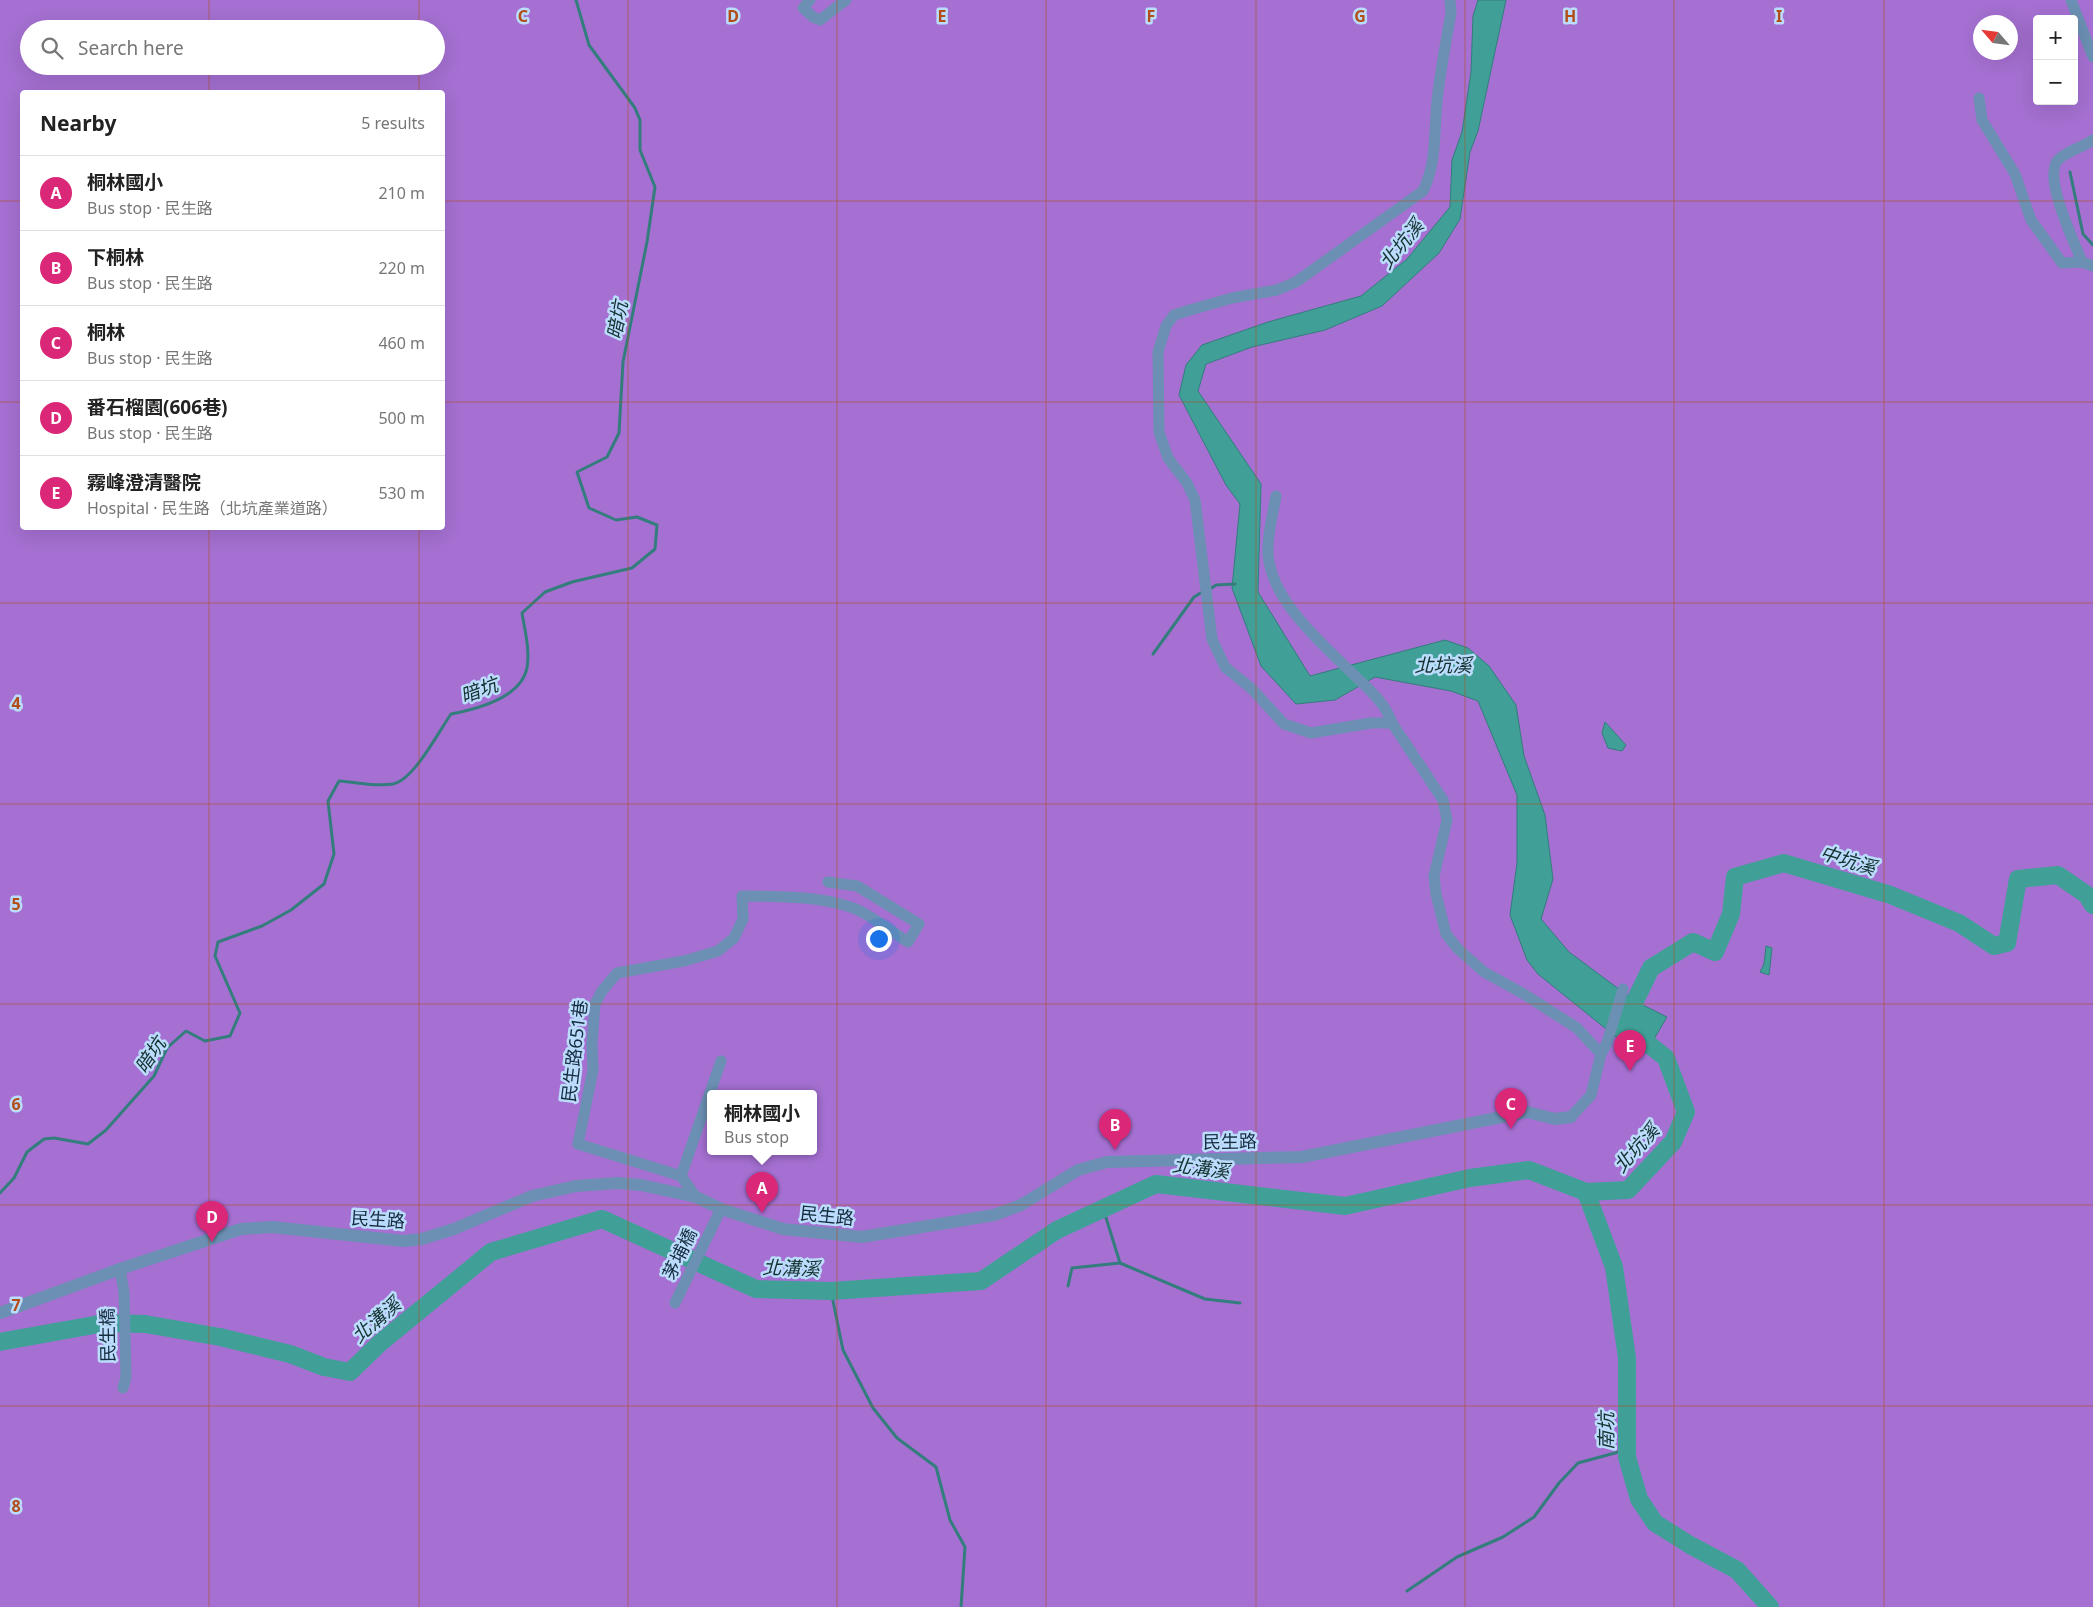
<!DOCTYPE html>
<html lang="en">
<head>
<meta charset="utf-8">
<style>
	body { margin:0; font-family:"Noto Sans","Noto Sans TC",sans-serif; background:#f6f6f6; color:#222 }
	.controls { position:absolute; right:15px; top:15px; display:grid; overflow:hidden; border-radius:5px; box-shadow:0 5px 20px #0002 }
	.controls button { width:45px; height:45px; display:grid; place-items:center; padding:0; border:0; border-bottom:1px solid #e0e0e0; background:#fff; color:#222; font:25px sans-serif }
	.compass { position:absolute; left:1973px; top:15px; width:45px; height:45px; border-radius:50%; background:#fff; box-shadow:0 5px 20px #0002; rotate:298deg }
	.you { position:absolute; left:878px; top:938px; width:18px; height:18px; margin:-12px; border:4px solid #fff; border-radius:50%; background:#1a73e8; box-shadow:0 0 0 8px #1a73e833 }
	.badge { display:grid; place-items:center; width:32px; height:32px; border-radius:50%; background:#db2777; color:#fff; font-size:16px; font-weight:700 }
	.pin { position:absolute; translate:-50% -41px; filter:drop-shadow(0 1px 2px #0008) }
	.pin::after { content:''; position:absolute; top:26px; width:18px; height:15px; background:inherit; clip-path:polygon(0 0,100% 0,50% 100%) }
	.popup { position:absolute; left:707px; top:1090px; width:110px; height:65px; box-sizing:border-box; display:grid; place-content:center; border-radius:5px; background:#fff; filter:drop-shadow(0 1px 4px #0005); font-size:16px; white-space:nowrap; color:#767676 }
	.popup b { font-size:19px; color:#222 }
	.popup::after { content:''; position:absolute; left:50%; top:100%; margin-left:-10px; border:10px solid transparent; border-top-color:#fff }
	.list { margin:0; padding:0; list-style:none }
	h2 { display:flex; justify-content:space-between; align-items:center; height:65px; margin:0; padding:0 20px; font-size:21px }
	h2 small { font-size:16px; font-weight:400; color:#767676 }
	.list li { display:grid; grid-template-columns:32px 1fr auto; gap:15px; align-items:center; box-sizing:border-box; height:75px; padding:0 20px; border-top:1px solid #e0e0e0 }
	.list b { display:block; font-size:19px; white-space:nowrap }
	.list p { margin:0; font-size:16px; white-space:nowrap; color:#767676 }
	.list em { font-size:16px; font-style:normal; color:#767676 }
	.icon { flex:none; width:28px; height:28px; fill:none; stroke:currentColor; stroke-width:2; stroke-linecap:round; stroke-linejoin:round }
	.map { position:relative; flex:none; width:2093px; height:1607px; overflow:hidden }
	.search { position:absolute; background:#fff; box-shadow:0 5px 20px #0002; left:20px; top:20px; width:425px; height:55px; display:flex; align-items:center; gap:12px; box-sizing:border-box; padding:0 18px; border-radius:28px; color:#767676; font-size:19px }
	.panel { position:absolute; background:#fff; box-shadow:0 5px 20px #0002; left:20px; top:90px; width:425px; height:440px; border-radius:5px }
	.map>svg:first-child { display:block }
</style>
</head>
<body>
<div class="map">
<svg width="2093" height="1607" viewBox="0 0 2093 1607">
	<rect width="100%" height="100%" fill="#a4d0fa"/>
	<path fill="#a570d2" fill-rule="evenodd" d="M 0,0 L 2093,0 L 2093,1607 L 0,1607 ZM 2037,19 L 2074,19 L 2074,101 L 2037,101 ZM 1980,22 L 2010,22 L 2010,52 L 1980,52 ZM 29,29 L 436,29 L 436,66 L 29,66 ZM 22,92 L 442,92 L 442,528 L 22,528 ZM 711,1094 L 813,1094 L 813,1152 L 711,1152 Z"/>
	<g fill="#40a098" stroke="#337d7d">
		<polygon points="1478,0 1506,0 1478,131 1470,152 1460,219 1439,253 1382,306 1325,330 1252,347 1206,364 1198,391 1261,484 1258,592 1310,676 1445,640 1468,648 1489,666 1516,705 1524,756 1545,815 1553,879 1541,919 1569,952 1635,1001 1667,1017 1651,1044 1621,1041 1538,974 1527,960 1510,915 1517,863 1517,795 1478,701 1451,691 1375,677 1335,700 1296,704 1261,666 1232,588 1240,504 1226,485 1179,395 1186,365 1202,345 1268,322 1361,296 1407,259 1450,207 1452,160 1462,132 1471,72 1473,16"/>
		<polygon points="1605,722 1626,745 1622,751 1608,748 1602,733"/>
		<polygon points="1766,946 1772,948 1769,975 1760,972 1764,964"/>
	</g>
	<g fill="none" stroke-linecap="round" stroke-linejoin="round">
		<g stroke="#337d7d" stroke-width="3">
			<polyline points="2070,172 2083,234 2093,245"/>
			<polyline points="1210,589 1216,585 1235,584"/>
			<polyline points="1153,654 1194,597 1204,591"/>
			<path d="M 0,1193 L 14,1178 L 27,1152 L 44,1139 L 54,1138 L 88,1144 L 106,1130 L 154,1076 L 167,1048 L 186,1031 L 205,1041 L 230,1036 L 240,1013 L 215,956 L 218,942 L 262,926 L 291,910 L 324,884 L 334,854 L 328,801 L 339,781 C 357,782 375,787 393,784 C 414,780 439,731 451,714 C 477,709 521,698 527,668 C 530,650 525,631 522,613 L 545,592 L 572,582 L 632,568 L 655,549 L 657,525 L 637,517 L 616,520 L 589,508 L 577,472 L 607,457 L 619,433 L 623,362 L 647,242 L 655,187 L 640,150 L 640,120 L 635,108 L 589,45 L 576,0"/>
			<polyline points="1103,1208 1120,1263 1205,1299 1240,1303"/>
			<polyline points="1068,1286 1072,1268 1120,1263"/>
			<polyline points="831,1291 843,1350 873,1408 897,1438 936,1467 950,1520 965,1547 961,1607"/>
			<polyline points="1407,1591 1457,1557 1503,1537 1534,1517 1559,1483 1578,1463 1626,1450"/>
		</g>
		<g stroke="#40a098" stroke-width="18">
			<polyline points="1633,1025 1635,1001 1651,968 1693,942 1715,952 1731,914 1735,877 1784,863 1888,894 1959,923 1994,946 2007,943 2018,879 2058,875 2087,895 2093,905"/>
			<polyline points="1586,1192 1614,1267 1627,1358 1627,1457 1639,1499 1655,1523 1690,1545 1737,1570 1770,1607"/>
			<polyline points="0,1342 105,1323 145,1324 220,1337 290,1354 324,1367 350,1372 380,1343 491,1252 602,1219 756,1289 831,1291 981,1281 1057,1230 1156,1184 1345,1206 1470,1178 1529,1170 1586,1192 1628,1190 1673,1142 1686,1112 1666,1058 1631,1030"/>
		</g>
		<g stroke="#6b90b3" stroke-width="11">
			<polyline points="810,0 803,8 813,17 820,20 846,0"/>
			<path d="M 1450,0 L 1451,13 C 1446,42 1440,72 1437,101 C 1434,131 1437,163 1423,191 L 1296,282 L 1277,290 L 1232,298 L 1190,310 L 1174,315 L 1166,326 L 1158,352 L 1159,432 L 1168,458 L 1187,483 L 1195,500 L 1212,639 L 1225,667 L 1252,689 L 1284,724 L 1311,733 L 1371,723 L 1392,723 L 1443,800 L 1447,820 L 1434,876 L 1436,894 L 1446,934 L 1458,949 L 1484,972 L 1522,993 L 1577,1028 L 1601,1054"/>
			<polyline points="2071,0 2093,57"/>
			<polyline points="1979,98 1982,120 2015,174 2031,220 2062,263 2082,262 2093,266"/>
			<path d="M 2082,262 C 2075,243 2041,175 2059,159 C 2068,151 2083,147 2093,140"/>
			<path d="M 1276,496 C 1273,514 1267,535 1268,553 C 1270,599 1321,643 1352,673 C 1369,690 1384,701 1392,723"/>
			<polyline points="1571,1117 1591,1095 1601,1054 1607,1043 1623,989"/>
			<polyline points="681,1176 721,1061"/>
			<path d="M 696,1197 L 681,1176 L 578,1144 L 593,1070 L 592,1044 L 595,1004 L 602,991 L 617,973 L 684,961 L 718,951 L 734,938 L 743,919 L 742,896 C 777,896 831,896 862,912 C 878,921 893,932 908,942 L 919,924 L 857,886 L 828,882"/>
			<polyline points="120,1269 124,1292 126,1377 123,1388"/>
			<polyline points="675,1303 721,1209"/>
		</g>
		<polyline stroke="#6b90b3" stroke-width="12" points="0,1313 120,1269 241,1229 272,1227 404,1241 422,1239 454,1229 532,1196 576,1186 618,1183 641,1185 696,1197 721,1209 783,1229 862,1237 994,1215 1021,1205 1078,1170 1107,1162 1302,1157 1527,1112 1555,1119 1571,1117"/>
	</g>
	<path fill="none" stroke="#b34e19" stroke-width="1" stroke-opacity="0.55" d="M 209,0 L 209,29M 419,0 L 419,29M 628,0 L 628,1607M 837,0 L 837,1607M 1046,0 L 1046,1607M 1256,0 L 1256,1607M 1465,0 L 1465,1607M 1674,0 L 1674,1607M 1884,0 L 1884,1607M 209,66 L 209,92M 419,66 L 419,92M 0,201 L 22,201M 442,201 L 2093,201M 0,402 L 22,402M 442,402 L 2093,402M 209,528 L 209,1607M 419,528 L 419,1607M 0,603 L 2093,603M 0,804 L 2093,804M 0,1004 L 2093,1004M 0,1205 L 2093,1205M 0,1406 L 2093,1406"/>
	<g text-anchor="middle" stroke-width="5" stroke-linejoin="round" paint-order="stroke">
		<g font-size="18" fill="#152b3f" stroke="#bbdcfc">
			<text transform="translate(575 1051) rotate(-83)" y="6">民生路651巷</text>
			<text transform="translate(1230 1142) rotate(-1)" y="6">民生路</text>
			<text transform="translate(827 1216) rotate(6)" y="6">民生路</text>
			<text transform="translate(378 1220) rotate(4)" y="6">民生路</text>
			<text transform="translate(680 1254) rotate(-64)" y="6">茅埔橋</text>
			<text transform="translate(108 1335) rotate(-91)" y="6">民生橋</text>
		</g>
		<g font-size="19" font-style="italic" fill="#14312f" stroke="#bbdcfc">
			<text transform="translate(1401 244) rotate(-51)" y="7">北坑溪</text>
			<text transform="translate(617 320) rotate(-79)" y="7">暗坑</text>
			<text x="1443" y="672">北坑溪</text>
			<text transform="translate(479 690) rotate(-20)" y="7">暗坑</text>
			<text transform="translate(1848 860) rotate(17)" y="7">中坑溪</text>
			<text transform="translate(150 1055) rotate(-56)" y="7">暗坑</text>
			<text transform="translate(1636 1148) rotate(-48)" y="7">北坑溪</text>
			<text transform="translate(1201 1168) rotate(7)" y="7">北溝溪</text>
			<text transform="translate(791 1268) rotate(2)" y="7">北溝溪</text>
			<text transform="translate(376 1320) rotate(-41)" y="7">北溝溪</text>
			<text transform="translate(1606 1431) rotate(-90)" y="7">南坑</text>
		</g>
	</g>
	<g font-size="16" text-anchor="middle" font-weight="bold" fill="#b34e19" stroke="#bbdcfc" stroke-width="5" stroke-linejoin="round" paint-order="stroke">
		<text x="523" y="22">C</text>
		<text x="733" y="22">D</text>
		<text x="942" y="22">E</text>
		<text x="1151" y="22">F</text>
		<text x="1360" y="22">G</text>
		<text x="1570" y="22">H</text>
		<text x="1779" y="22">I</text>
		<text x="16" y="709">4</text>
		<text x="16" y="910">5</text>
		<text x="16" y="1110">6</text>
		<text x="16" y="1311">7</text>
		<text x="16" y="1512">8</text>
	</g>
</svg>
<div class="controls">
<button>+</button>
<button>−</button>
</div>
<svg class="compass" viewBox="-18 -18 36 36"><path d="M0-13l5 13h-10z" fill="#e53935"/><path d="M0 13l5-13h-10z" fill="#767676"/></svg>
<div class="you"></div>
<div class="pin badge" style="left:762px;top:1213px">A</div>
<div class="popup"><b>桐林國小</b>Bus stop</div>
<div class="pin badge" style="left:1115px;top:1150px">B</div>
<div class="pin badge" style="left:1511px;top:1129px">C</div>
<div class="pin badge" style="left:212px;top:1242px">D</div>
<div class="pin badge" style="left:1630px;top:1071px">E</div>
<div class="search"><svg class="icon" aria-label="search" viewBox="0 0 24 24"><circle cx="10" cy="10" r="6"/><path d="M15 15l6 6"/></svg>Search here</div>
<section class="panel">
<h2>Nearby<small>5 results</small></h2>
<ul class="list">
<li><span class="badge">A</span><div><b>桐林國小</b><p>Bus stop · 民生路</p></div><em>210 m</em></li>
<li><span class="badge">B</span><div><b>下桐林</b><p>Bus stop · 民生路</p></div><em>220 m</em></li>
<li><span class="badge">C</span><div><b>桐林</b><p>Bus stop · 民生路</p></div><em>460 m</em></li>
<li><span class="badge">D</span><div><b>番石榴園(606巷)</b><p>Bus stop · 民生路</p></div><em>500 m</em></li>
<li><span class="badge">E</span><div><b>霧峰澄清醫院</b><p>Hospital · 民生路（北坑產業道路）</p></div><em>530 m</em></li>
</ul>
</section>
</div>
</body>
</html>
